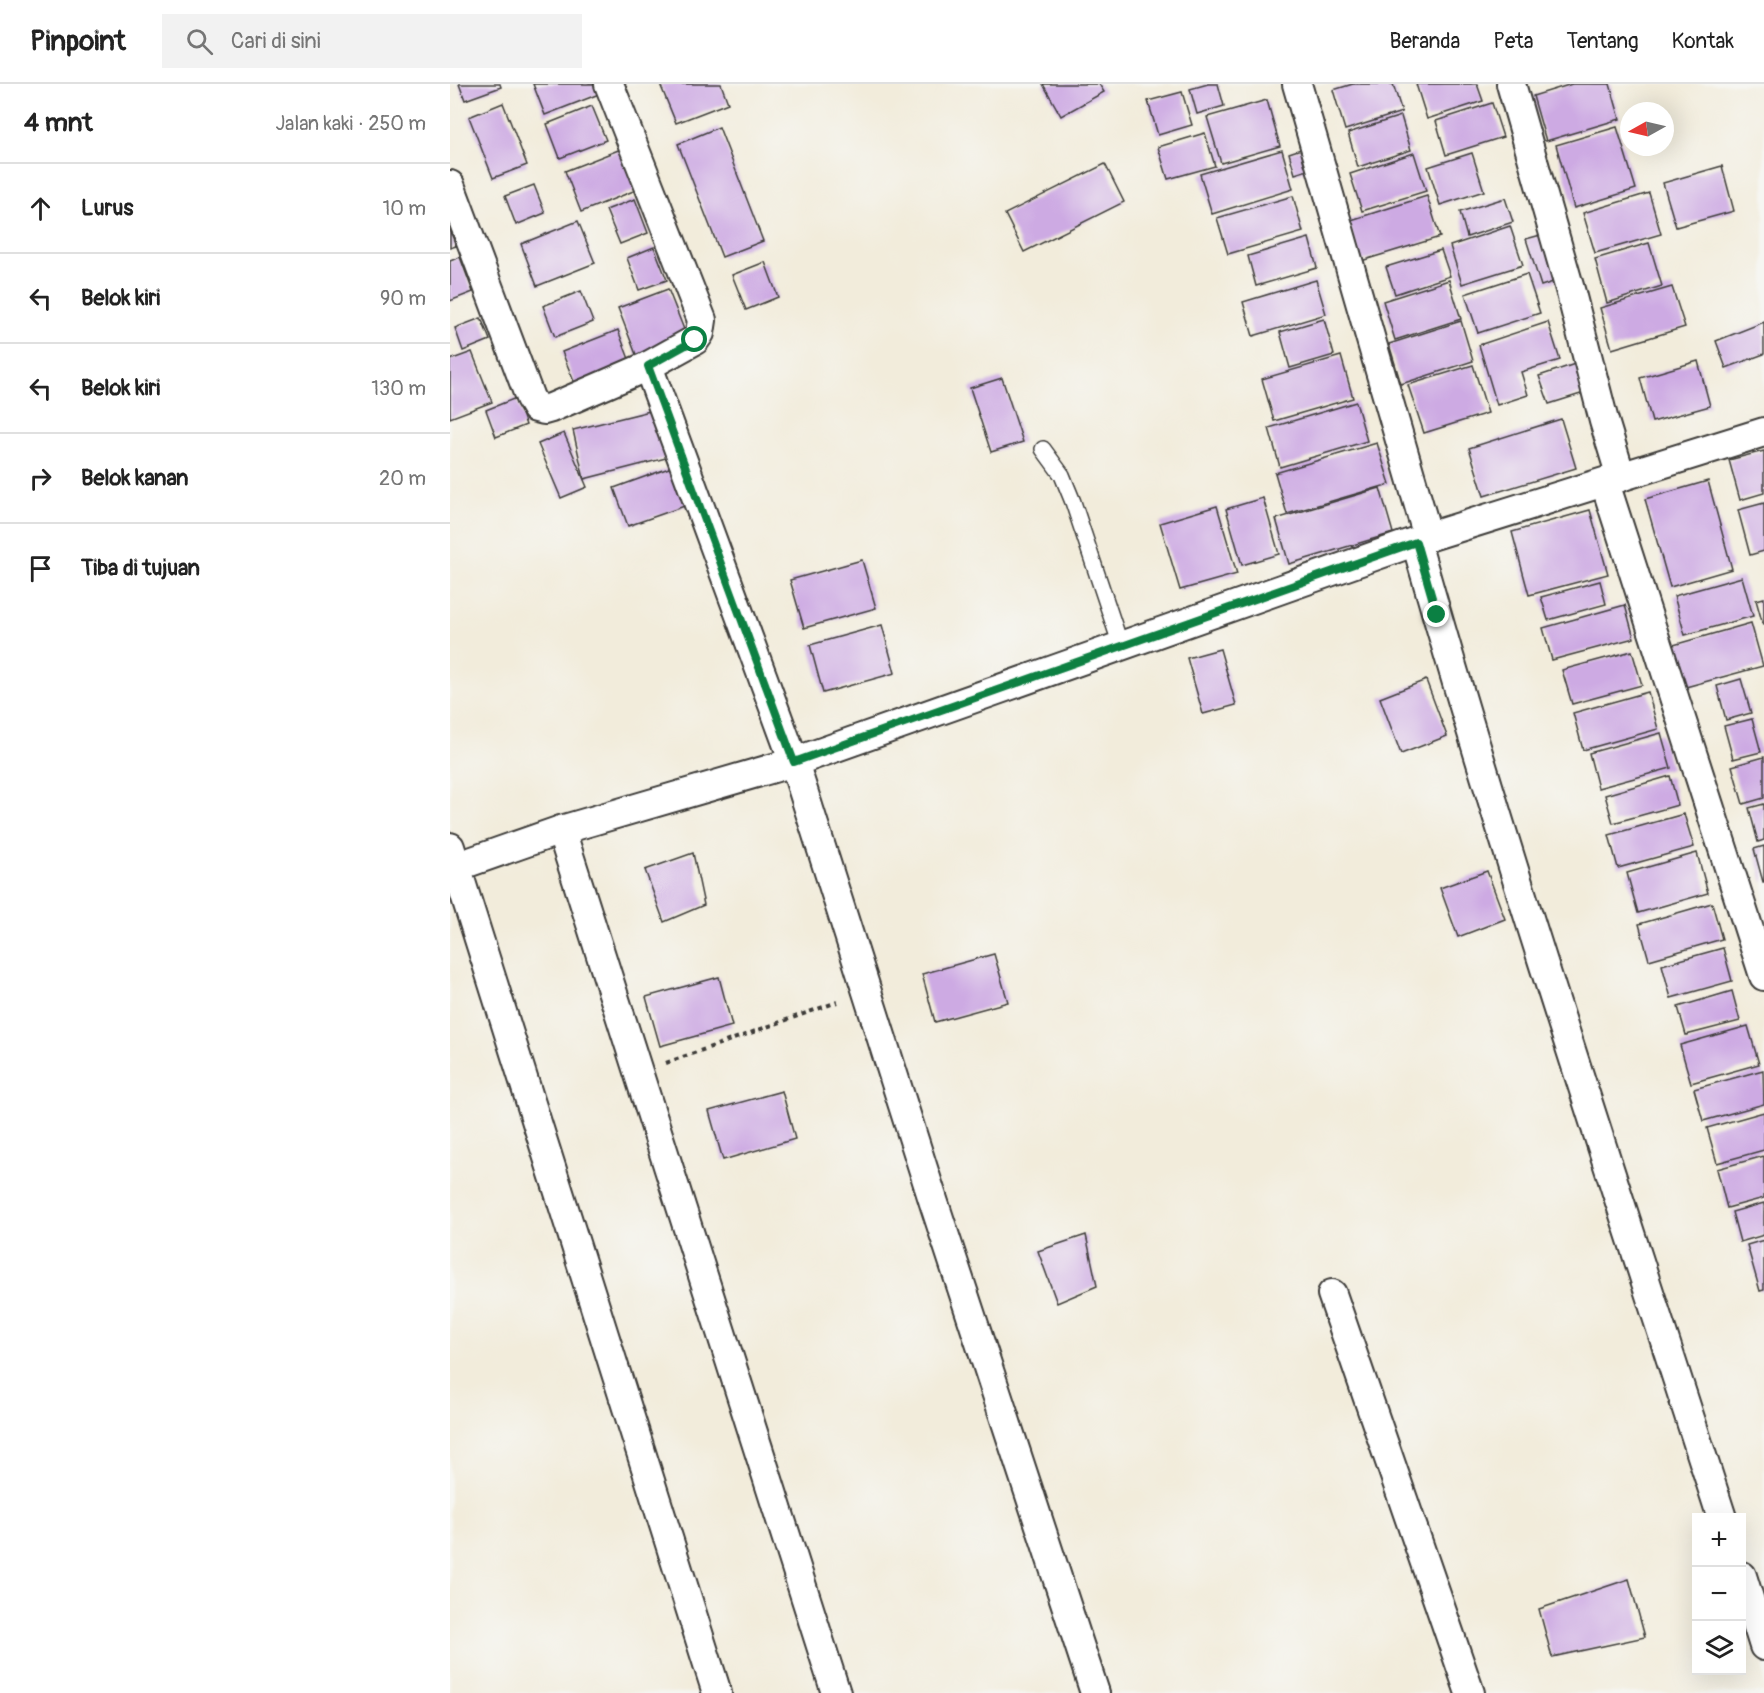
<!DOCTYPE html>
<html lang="id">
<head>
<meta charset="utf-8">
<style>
	body { margin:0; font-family:Pangolin,sans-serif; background:#f2f2f2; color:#222 }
	.controls { position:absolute; right:18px; bottom:18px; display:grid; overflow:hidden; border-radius:0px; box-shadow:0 6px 24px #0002 }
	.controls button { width:54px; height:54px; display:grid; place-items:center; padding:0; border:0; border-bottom:2px solid #e0e0e0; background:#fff; color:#222; font:30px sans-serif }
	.compass { position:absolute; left:1170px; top:18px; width:54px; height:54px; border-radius:50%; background:#fff; box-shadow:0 6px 24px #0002; rotate:262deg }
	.stop { position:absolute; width:18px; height:18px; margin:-14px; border:4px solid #0b8043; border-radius:50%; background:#fff }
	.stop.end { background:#0b8043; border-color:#fff; box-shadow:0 2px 6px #0008 }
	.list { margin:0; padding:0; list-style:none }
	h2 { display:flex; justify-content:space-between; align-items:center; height:78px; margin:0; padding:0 24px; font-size:26px }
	h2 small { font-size:20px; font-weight:400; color:#767676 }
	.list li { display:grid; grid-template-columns:39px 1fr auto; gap:18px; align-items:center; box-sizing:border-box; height:90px; padding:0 24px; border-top:2px solid #e0e0e0 }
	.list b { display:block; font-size:22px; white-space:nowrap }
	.list em { font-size:20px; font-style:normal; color:#767676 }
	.icon { flex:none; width:33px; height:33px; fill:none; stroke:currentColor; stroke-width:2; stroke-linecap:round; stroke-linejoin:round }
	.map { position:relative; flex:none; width:1314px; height:1609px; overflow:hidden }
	header { display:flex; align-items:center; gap:36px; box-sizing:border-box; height:84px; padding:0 30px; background:#fff; border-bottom:2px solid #e0e0e0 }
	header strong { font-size:28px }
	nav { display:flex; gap:33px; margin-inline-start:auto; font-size:21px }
	.search { width:420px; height:54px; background:#f2f2f2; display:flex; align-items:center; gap:15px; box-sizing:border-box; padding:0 21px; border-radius:0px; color:#767676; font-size:22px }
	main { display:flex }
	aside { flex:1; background:#fff }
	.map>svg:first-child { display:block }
</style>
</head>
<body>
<header>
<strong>Pinpoint</strong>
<div class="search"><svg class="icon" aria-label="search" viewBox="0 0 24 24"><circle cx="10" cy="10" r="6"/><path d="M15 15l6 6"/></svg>Cari di sini</div>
<nav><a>Beranda</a><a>Peta</a><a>Tentang</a><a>Kontak</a></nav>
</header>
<main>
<aside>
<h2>4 mnt<small>Jalan kaki · 250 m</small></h2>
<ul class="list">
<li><svg class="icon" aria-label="ahead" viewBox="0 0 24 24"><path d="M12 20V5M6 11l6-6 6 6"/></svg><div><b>Lurus</b></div><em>10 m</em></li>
<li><svg class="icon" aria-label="left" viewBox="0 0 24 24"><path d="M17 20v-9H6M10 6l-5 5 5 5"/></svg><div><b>Belok kiri</b></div><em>90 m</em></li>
<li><svg class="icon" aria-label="left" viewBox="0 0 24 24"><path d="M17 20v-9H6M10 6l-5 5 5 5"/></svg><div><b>Belok kiri</b></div><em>130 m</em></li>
<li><svg class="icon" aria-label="right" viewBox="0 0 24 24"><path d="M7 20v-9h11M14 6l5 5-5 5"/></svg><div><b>Belok kanan</b></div><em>20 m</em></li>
<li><svg class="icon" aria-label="arrive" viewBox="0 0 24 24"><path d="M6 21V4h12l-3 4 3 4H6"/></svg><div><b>Tiba di tujuan</b></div></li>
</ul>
</aside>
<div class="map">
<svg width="1314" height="1609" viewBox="0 0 1314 1609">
	<rect width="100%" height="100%" fill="#f6f6f2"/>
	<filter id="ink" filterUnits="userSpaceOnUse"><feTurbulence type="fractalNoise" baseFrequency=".0167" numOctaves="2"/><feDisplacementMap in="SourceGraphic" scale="12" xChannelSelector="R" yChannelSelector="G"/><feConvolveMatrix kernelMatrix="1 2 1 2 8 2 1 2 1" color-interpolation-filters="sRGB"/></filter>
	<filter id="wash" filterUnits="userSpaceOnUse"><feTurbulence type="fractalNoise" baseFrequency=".008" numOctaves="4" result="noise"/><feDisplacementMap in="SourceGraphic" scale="24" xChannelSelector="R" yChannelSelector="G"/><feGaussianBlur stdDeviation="1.35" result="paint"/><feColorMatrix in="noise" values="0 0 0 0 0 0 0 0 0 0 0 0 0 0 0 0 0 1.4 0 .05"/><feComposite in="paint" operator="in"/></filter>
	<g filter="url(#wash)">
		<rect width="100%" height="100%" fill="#f2ecdb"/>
		<g id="blocks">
			<g fill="#cdaae3">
				<polygon points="9,0 50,0 51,3 15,16"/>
				<polygon points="83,0 145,0 149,10 95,31"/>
				<polygon points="210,0 271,0 278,19 226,39"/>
				<polygon points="593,0 649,0 654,8 611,32"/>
				<polygon points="758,0 768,0 774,22 747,30 740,5"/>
				<polygon points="903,0 943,0 952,28 895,46 883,6"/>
				<polygon points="966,0 1027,0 1033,17 977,35"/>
				<polygon points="1122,0 1160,0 1170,35 1096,57 1083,12"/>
				<polygon points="732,8 742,41 708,51 698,17"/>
				<polygon points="817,16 830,62 771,79 757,33"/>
				<polygon points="53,19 77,81 43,94 19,33"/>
				<polygon points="1042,19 1053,53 996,71 986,37"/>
				<polygon points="142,22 156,56 110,74 97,40"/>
				<polygon points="951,32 961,66 908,83 898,49"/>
				<polygon points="269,43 313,157 272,173 228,60"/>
				<polygon points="1167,43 1186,105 1124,124 1106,61"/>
				<polygon points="755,49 765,82 718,95 708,63"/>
				<polygon points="854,64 861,85 845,90 839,69"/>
				<polygon points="171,65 186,106 131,128 115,87"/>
				<polygon points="832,66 843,105 762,130 750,90"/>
				<polygon points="964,69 976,107 912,127 900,90"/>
				<polygon points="1022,69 1034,107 990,121 978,83"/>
				<polygon points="655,80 674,118 574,168 555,130"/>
				<polygon points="1272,82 1284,127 1226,143 1213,99"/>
				<polygon points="84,101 95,129 66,141 55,112"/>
				<polygon points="1199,109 1211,150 1145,169 1133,129"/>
				<polygon points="843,112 853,148 778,170 767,134"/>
				<polygon points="977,112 990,153 911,177 898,137"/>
				<polygon points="1055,114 1063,138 1017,153 1010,128"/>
				<polygon points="185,115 198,149 170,160 156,126"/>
				<polygon points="128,137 145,179 87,202 71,160"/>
				<polygon points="1060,142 1073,181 1012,200 1000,162"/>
				<polygon points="0,146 6,162 0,164"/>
				<polygon points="1098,149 1112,195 1091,202 1076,155"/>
				<polygon points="859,154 867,184 806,202 798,172"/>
				<polygon points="1199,159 1212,202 1157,219 1145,175"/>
				<polygon points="204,163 217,196 189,206 177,174"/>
				<polygon points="991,166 1000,192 945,210 936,183"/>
				<polygon points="10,173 23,208 0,217 0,177"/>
				<polygon points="315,178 328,213 296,226 282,191"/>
				<polygon points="1077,190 1090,229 1028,249 1015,210"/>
				<polygon points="866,196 876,230 803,252 793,218"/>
				<polygon points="999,196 1011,235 945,256 933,217"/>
				<polygon points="1222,203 1235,243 1162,265 1150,224"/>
				<polygon points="218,205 237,253 187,273 168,224"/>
				<polygon points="131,207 143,238 105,253 93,222"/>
				<polygon points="31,234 40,256 13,267 5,244"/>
				<polygon points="874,235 884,271 840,284 830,248"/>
				<polygon points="1011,237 1023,277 951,300 939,260"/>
				<polygon points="1098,238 1110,276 1071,288 1078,311 1047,321 1029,261"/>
				<polygon points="1314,238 1314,270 1276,284 1266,257"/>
				<polygon points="168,246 182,283 127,305 112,268"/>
				<polygon points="22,268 42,318 0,334 0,276"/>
				<polygon points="891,272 903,314 824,337 812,295"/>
				<polygon points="1248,277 1260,322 1202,338 1190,294"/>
				<polygon points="1128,279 1137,308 1099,320 1089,292"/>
				<polygon points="1023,281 1038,329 974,349 958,301"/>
				<polygon points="552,294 573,358 541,368 520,304"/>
				<polygon points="66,314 76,341 46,353 36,326"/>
				<polygon points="906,318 917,357 830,383 819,344"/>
				<polygon points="204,326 216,374 134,395 123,346"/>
				<polygon points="1111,335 1126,384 1034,412 1019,364"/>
				<polygon points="114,349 137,403 111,414 88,360"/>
				<polygon points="927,359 940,400 837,430 825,389"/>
				<polygon points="1314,367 1314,409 1290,416 1279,376"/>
				<polygon points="230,380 243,419 178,442 164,404"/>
				<polygon points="1258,397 1282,485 1220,503 1195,415"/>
				<polygon points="930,404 943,449 839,480 826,435"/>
				<polygon points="813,414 829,470 792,481 776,425"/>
				<polygon points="1314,419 1314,467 1300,471 1288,426"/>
				<polygon points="767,422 787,490 730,506 710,439"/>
				<polygon points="1140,426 1158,490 1079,511 1062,448"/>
				<polygon points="412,476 426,524 354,544 340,496"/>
				<polygon points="1292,493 1303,532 1235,551 1224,512"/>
				<polygon points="1150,497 1156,520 1098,536 1091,513"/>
				<polygon points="1314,514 1314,540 1313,541 1306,516"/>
				<polygon points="1175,521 1184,554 1102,576 1093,544"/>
				<polygon points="1301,539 1313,582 1232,604 1220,562"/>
				<polygon points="432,541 445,589 373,609 360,561"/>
				<polygon points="770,565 786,621 753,630 737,574"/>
				<polygon points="1182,567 1192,601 1122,620 1112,586"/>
				<polygon points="1291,595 1301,629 1276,636 1267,602"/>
				<polygon points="976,596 997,652 951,670 930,614"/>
				<polygon points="1198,608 1208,645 1133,666 1123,629"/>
				<polygon points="1302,635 1311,668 1283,675 1274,642"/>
				<polygon points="1211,649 1221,684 1148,704 1139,669"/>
				<polygon points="1314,673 1314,714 1293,720 1282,682"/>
				<polygon points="1220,692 1228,721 1163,739 1155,711"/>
				<polygon points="1314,720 1314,756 1308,758 1299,724"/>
				<polygon points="1234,730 1244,763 1168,784 1159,751"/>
				<polygon points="1314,762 1314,798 1313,798 1304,765"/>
				<polygon points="243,769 254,821 214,838 195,786"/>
				<polygon points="1247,769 1258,809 1188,829 1177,789"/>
				<polygon points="1037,787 1055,835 1008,853 990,804"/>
				<polygon points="1262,819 1272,855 1199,876 1189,840"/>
				<polygon points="1273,864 1282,897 1221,914 1212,881"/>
				<polygon points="544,870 558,918 485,938 472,890"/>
				<polygon points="269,893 282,942 210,962 196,913"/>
				<polygon points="1282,907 1290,937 1236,951 1228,923"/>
				<polygon points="1298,942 1309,980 1241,999 1230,961"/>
				<polygon points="1313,986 1314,1020 1253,1037 1244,1005"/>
				<polygon points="332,1007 345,1055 273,1076 259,1027"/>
				<polygon points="1314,1028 1314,1066 1267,1079 1257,1044"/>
				<polygon points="1314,1072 1314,1114 1277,1124 1267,1085"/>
				<polygon points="1314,1119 1314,1151 1290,1158 1282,1128"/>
				<polygon points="636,1151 647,1202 607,1219 588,1167"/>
				<polygon points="1314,1156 1314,1206 1310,1207 1297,1161"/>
				<polygon points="1179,1495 1195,1553 1102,1573 1089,1525"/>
			</g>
		</g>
	</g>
	<g filter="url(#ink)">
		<use href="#blocks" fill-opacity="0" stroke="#3c3b39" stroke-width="1.5"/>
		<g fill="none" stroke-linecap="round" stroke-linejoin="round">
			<g stroke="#3c3b39" stroke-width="18">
				<polyline id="lane" points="593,365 612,391 623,418 671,562"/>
			</g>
			<g stroke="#3c3b39" stroke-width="32">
				<g id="street">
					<polyline points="847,0 978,453"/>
					<polyline points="1061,0 1121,209 1154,337 1171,393"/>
					<polyline points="0,101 80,314 86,324 94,326 101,324 198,282 245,256 250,249 252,236 159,0"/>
					<polyline points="198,282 344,678 484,1119 645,1609"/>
					<polyline points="1155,399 1314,892"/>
					<path d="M 966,458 C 1059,786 1168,1109 1272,1434"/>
					<polyline points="111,746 386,1609"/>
					<polyline points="0,763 267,1609"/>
					<polyline points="0,785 111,746 344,678 978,453 1314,348"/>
					<polyline points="882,1210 1020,1609"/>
					<polyline points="1292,1492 1314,1562"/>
				</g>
			</g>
			<polyline stroke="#3c3b39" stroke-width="4" stroke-dasharray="4.5 4.5" stroke-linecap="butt" points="216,979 387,918"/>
			<use href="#lane" stroke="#fff" stroke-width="15"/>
			<use href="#street" stroke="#fff" stroke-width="28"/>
		</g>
	</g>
	<g fill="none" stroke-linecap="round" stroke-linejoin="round" filter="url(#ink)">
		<polyline stroke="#0b8043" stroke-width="8" points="245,256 198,282 344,678 966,458 987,531"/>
	</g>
</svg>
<div class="controls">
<button>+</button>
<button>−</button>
<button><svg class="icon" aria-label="layers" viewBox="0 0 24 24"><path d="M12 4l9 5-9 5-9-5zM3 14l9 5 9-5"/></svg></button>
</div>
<svg class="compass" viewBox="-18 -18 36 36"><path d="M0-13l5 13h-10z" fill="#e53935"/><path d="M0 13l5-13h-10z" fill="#767676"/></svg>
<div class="stop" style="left:245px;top:256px"></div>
<div class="stop end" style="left:987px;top:531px"></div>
</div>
</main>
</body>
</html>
